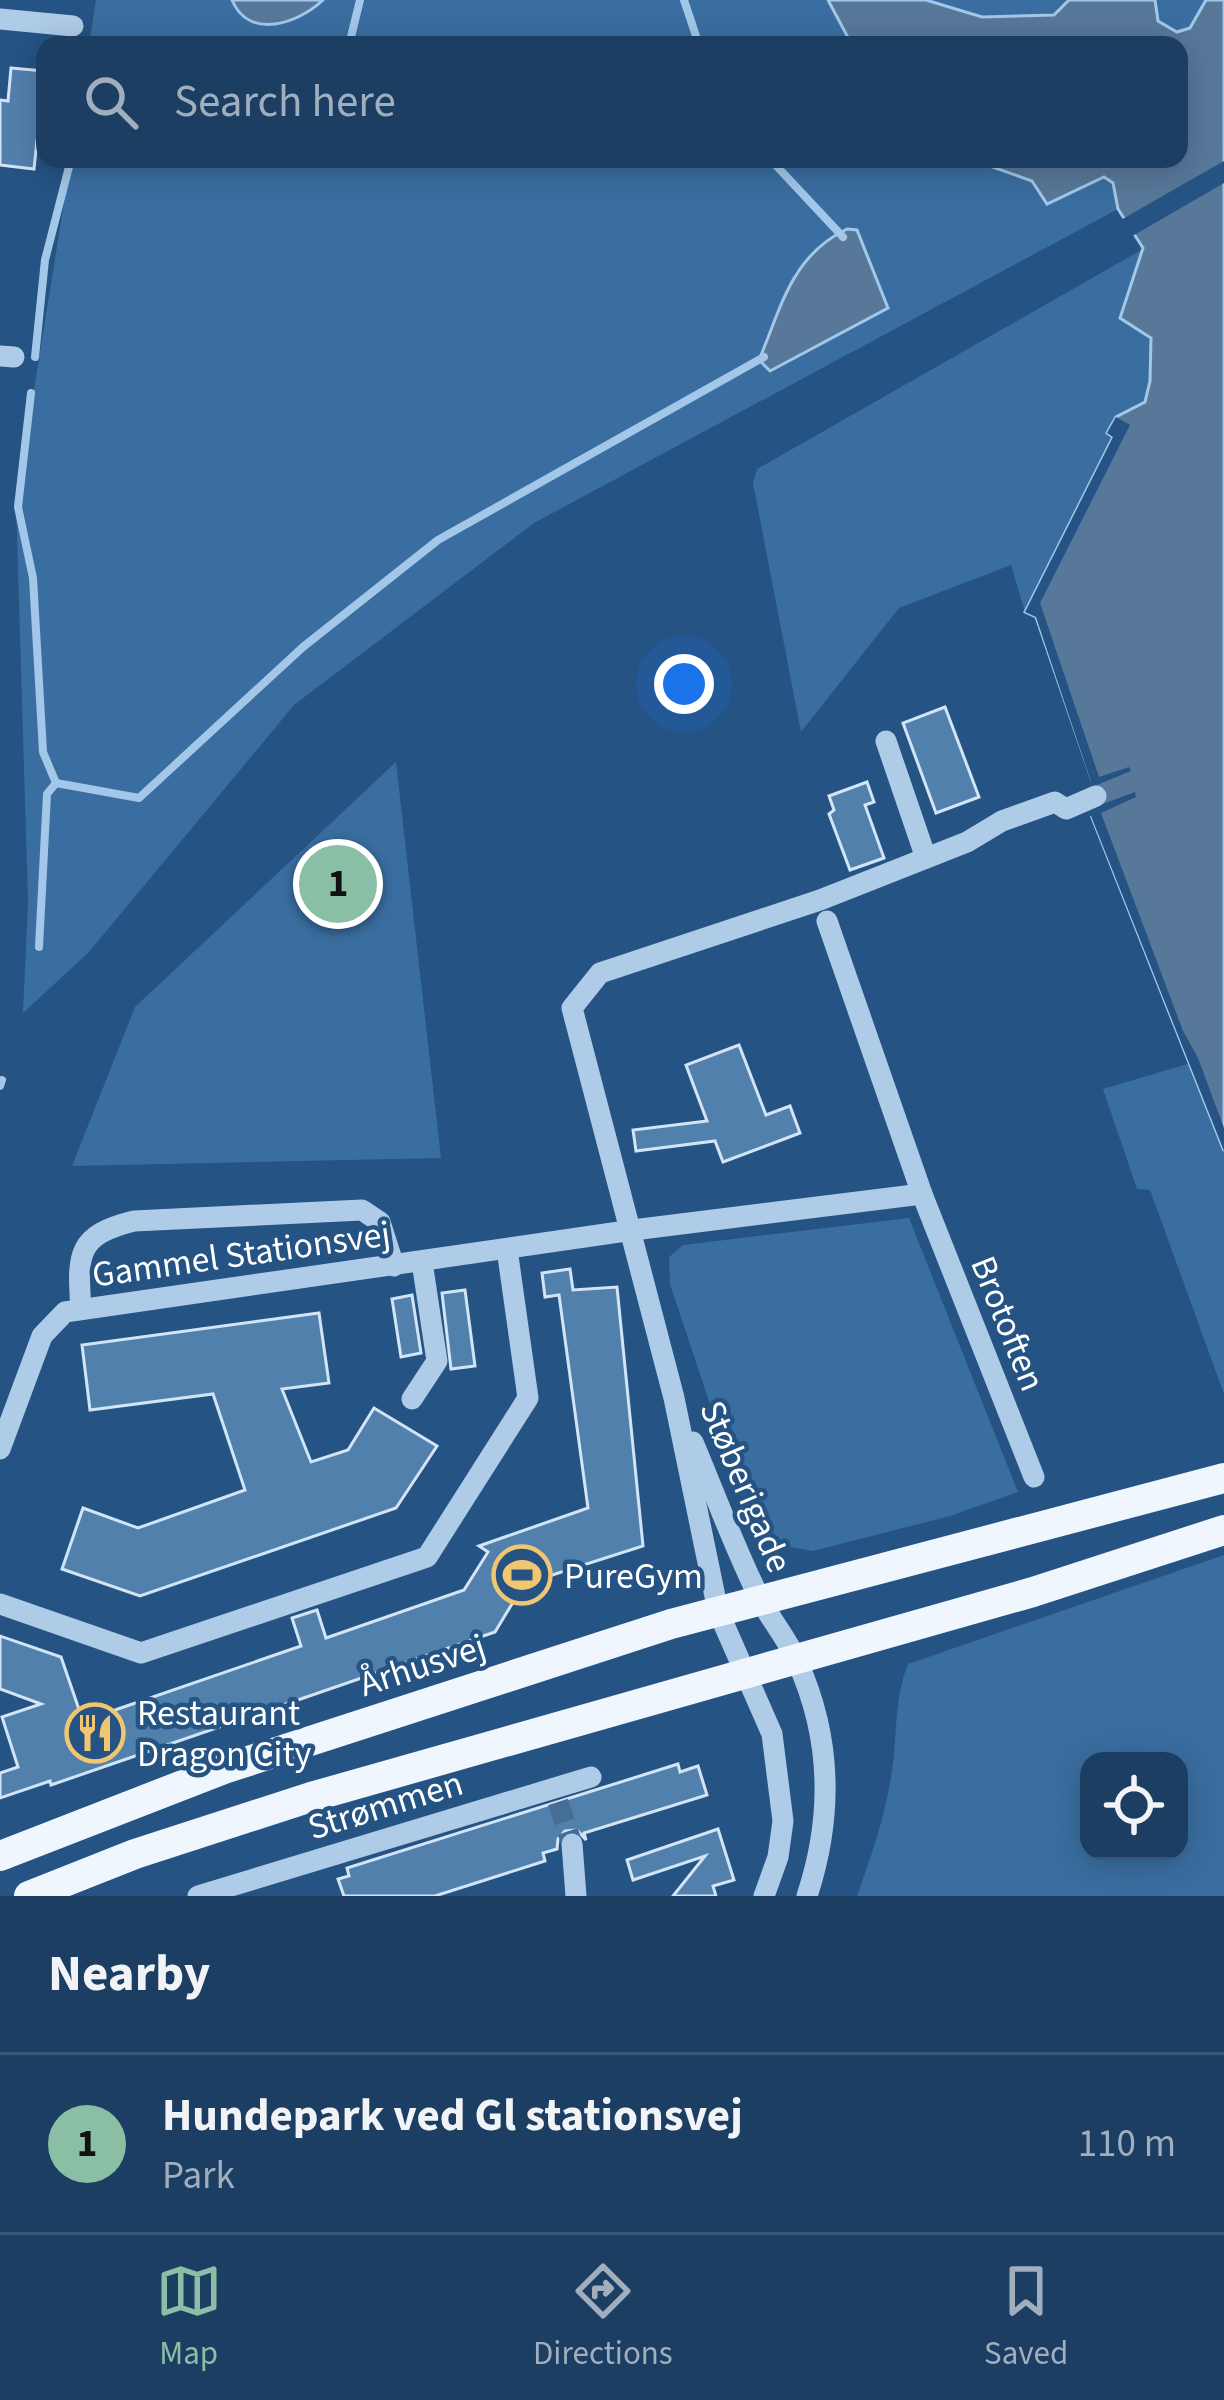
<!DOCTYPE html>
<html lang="en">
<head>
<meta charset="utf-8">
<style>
	body { margin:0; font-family:"Source Sans 3",sans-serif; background:#29496b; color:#f1f3f6 }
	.controls { position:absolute; right:36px; bottom:36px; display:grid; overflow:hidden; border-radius:24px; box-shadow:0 6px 30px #0003 }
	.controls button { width:108px; height:108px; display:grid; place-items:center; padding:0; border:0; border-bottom:3px solid #3a5777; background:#1c3e62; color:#f1f3f6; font:60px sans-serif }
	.you { position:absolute; left:684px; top:684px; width:42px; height:42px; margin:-30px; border:9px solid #fff; border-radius:50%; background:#1a73e8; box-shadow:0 0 0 18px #1a73e833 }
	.badge { display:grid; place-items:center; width:78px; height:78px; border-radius:50%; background:#8abfa5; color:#111; font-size:39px; font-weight:700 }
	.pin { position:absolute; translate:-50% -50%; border:6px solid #fff; box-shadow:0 3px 12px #0006 }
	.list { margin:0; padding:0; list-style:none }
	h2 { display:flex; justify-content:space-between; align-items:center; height:156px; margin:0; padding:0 48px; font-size:51px }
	h2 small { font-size:39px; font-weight:400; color:#a0aebe }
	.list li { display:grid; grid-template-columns:78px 1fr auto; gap:36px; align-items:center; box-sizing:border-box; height:180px; padding:0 48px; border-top:3px solid #3a5777 }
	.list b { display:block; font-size:45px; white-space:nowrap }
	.list p { margin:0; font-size:39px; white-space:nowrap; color:#a0aebe }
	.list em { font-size:39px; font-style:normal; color:#a0aebe }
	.icon { flex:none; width:66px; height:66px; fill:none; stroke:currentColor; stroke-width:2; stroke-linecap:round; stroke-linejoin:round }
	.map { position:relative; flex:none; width:1224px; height:1896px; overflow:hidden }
	.search { position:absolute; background:#1c3e62; box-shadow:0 6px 30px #0003; left:36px; right:36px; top:36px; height:132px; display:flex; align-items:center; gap:30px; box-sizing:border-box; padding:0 42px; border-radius:24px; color:#a0aebe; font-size:45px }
	.sheet { height:336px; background:#1c3e62 }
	nav { display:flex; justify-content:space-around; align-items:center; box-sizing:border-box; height:168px; border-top:3px solid #3a5777; background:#1c3e62; font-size:33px; color:#a0aebe }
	nav a { display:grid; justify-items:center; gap:6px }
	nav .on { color:#8abfa5 }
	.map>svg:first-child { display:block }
</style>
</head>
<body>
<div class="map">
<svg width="1224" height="1896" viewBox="0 0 1224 1896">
	<rect width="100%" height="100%" fill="#255383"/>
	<g fill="#3a6ea0" fill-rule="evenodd">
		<path d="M 96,0 L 232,0 C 247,35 301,21 323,0 L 828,0 L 852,45 L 89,45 Z"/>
		<polygon points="926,0 1069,0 1054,15 982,17"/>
		<polygon points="1155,0 1206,0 1190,28 1177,32 1158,22"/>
		<path d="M 71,159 L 970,159 L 1033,181 L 1047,203 L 1104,177 L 1113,183 L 1118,209 L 534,523 L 294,705 L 89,952 L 23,1013 L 28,901 L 16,502 ZM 796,270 L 888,308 L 771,371 L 759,359 Z"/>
		<polygon points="1143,249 1120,317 1151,338 1150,381 1144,402 1115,417 1114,437 1025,612 1011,565 899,608 801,732 753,483 757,469"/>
		<polygon points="396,762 441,1158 72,1166 135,1007"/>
		<polygon points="1191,1063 1224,1151 1224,1394 1150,1190 1137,1189 1103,1089"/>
		<polygon points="909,1218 1018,1492 950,1516 813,1551 773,1544 746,1512 670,1284 669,1257 683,1245"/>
		<path d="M 1224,1555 L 1224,1896 L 857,1896 C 871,1857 884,1819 891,1777 C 898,1738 893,1702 908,1664 ZM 1089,1761 L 1179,1761 L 1179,1851 L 1089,1851 Z"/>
	</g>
	<g fill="#58789a" stroke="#a3c7e8" stroke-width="3">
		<path d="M 232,0 L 323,0 C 299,23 249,41 232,0 Z"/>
		<polygon points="828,0 926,0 982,17 1054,15 1069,0 1155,0 1158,21 1177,32 1190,28 1206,0 1224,0 1224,1151 1091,815 1100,804 1036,617 1025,612 1113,437 1107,433 1116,417 1145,402 1150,381 1151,338 1120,318 1143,248 1118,209 1113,183 1104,177 1047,204 1032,181 970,159 1179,159 1179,45 852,45"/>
		<path d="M 847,229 L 857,230 L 888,308 L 770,371 L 759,360 C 782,306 791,256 847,229 Z"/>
	</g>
	<g fill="#255383">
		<polygon points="1224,161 1224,183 1129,238 1119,221"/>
		<polygon points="1116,417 1130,425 1040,603 1099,777 1129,767 1131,771 1087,789 1086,785 1091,782 1036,617 1025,612 1113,437 1107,433"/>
		<polygon points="1135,792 1136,797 1101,813 1183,1031 1198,1058 1224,1128 1224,1151 1091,816 1085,817 1087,810"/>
	</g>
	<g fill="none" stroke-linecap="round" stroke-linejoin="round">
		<g stroke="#a3c7e8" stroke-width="8">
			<polyline points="684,0 699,45"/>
			<polyline points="349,45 360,0"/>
			<polyline points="770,159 843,237"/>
			<polyline points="35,357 45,260 71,159"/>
			<polyline points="31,393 18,507 33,578 43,752 56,783 139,798 303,647 438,540 764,357"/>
			<polyline points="39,947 47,794 56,783"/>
			<polyline points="0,1086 2,1080"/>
		</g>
	</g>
	<g fill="#5280ad" stroke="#d2e4f6" stroke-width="3">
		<polygon points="11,68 45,71 44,141 37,140 34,169 0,165 0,100 8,101"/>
		<polygon points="945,707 979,797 936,813 903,723"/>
		<polygon points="867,782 874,802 865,805 884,858 850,870 829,814 834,810 829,796"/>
		<polygon points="739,1045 766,1115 790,1106 800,1133 723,1162 715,1141 636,1151 633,1130 707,1121 686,1065"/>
		<polygon points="570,1269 573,1290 617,1287 643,1546 524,1584 495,1632 51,1785 50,1781 0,1798 0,1773 18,1767 2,1717 41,1704 0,1689 0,1636 61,1657 83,1721 301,1646 292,1618 317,1610 326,1638 464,1590 488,1552 479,1546 588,1508 559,1295 545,1297 542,1273"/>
		<polygon points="465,1290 475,1366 451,1369 442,1293"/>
		<polygon points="412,1295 421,1353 401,1357 392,1299"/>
		<polygon points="319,1313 329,1383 282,1389 311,1462 348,1450 374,1408 437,1446 396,1508 140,1596 62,1569 83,1508 138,1528 245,1490 213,1394 90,1410 82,1345"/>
		<polygon points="678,1764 680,1772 698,1766 707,1795 584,1833 586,1840 577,1830 565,1831 558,1839 557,1849 543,1853 545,1861 435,1896 344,1896 338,1879 349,1876 347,1868"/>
		<polygon points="718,1829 734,1880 713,1886 716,1896 673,1896 705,1856 633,1880 627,1860"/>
	</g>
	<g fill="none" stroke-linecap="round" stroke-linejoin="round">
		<polyline stroke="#466d96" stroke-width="21" stroke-dasharray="21 10" stroke-linecap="butt" points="558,1802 572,1844"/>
		<g stroke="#aecbe7" stroke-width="21">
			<polyline points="0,19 73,26"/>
			<polyline points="0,356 14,357"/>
			<polyline points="886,741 926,858"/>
			<polyline points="827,921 922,1194 1034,1477"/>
			<path d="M 81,1309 C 77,1254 77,1235 134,1221 L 362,1210 L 380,1222 L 394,1266"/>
			<polyline points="412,1399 437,1361 422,1262"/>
			<path d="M 693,1442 C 715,1494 734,1547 759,1597 C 770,1619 787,1638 797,1661 C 832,1738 833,1817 807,1896"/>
			<polyline points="0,1449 42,1336 65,1312 633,1230 922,1194"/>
			<polyline points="0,1604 141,1653 427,1557 528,1398 507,1249"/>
			<polyline points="572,1844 576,1896"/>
			<polyline points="198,1896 591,1777"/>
			<polyline points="764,1896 778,1857 783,1821 772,1734 718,1611 674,1398 572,1008 600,973 820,900 967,842 1002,821 1055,802 1066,809 1096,796"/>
		</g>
		<g stroke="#f0f6fe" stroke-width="30">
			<polyline points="0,1856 224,1769 671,1624 1224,1478"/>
			<polyline points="29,1896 135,1854 311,1797 1033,1592 1224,1530"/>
		</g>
	</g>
	<defs>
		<g id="stadium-ring" transform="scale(3)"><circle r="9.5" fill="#255383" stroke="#f1c673" stroke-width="1.5"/><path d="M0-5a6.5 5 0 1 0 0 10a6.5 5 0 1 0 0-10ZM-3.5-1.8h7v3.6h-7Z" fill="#f1c673"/></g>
		<g id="restaurant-ring" transform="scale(3)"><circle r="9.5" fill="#255383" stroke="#f1c673" stroke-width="1.5"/><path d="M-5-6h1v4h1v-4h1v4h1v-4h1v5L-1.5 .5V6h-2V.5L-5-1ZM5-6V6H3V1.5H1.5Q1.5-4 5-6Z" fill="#f1c673"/></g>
	</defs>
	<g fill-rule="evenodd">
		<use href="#stadium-ring" x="522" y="1575"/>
		<use href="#restaurant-ring" x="95" y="1733"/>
	</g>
	<g text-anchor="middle" stroke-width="9" stroke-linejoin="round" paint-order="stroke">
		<g font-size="36" fill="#fff" stroke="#255383">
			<text transform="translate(241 1253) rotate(-8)" y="13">Gammel Stationsvej</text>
			<text transform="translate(1009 1323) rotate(68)" y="13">Brotoften</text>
			<text transform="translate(747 1486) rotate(67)" y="13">Støberigade</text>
			<text transform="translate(422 1664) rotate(-18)" y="13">Århusvej</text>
			<text transform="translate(385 1804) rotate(-17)" y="13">Strømmen</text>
		</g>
		<g font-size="36" fill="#fff" stroke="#255383" text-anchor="start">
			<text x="564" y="1588">PureGym</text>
			<text x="137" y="1725">Restaurant<tspan x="137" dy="41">Dragon City</tspan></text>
		</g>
	</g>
</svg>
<div class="controls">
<button><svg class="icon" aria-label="locate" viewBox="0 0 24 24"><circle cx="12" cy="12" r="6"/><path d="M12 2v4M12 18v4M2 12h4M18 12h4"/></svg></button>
</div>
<div class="you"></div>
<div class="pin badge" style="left:338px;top:884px">1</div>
<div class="search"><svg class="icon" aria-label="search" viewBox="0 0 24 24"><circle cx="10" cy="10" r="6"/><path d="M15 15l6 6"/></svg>Search here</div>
</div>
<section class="sheet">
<h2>Nearby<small></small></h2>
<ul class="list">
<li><span class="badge">1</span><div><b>Hundepark ved Gl stationsvej</b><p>Park</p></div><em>110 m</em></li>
</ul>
</section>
<nav>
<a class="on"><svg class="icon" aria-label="map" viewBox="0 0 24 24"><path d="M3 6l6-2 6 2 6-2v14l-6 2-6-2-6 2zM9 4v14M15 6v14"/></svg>Map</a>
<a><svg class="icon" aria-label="directions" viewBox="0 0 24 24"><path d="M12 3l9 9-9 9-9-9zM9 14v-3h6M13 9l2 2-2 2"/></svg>Directions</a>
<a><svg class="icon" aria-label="saved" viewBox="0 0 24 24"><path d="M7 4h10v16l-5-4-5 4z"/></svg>Saved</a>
</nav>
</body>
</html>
